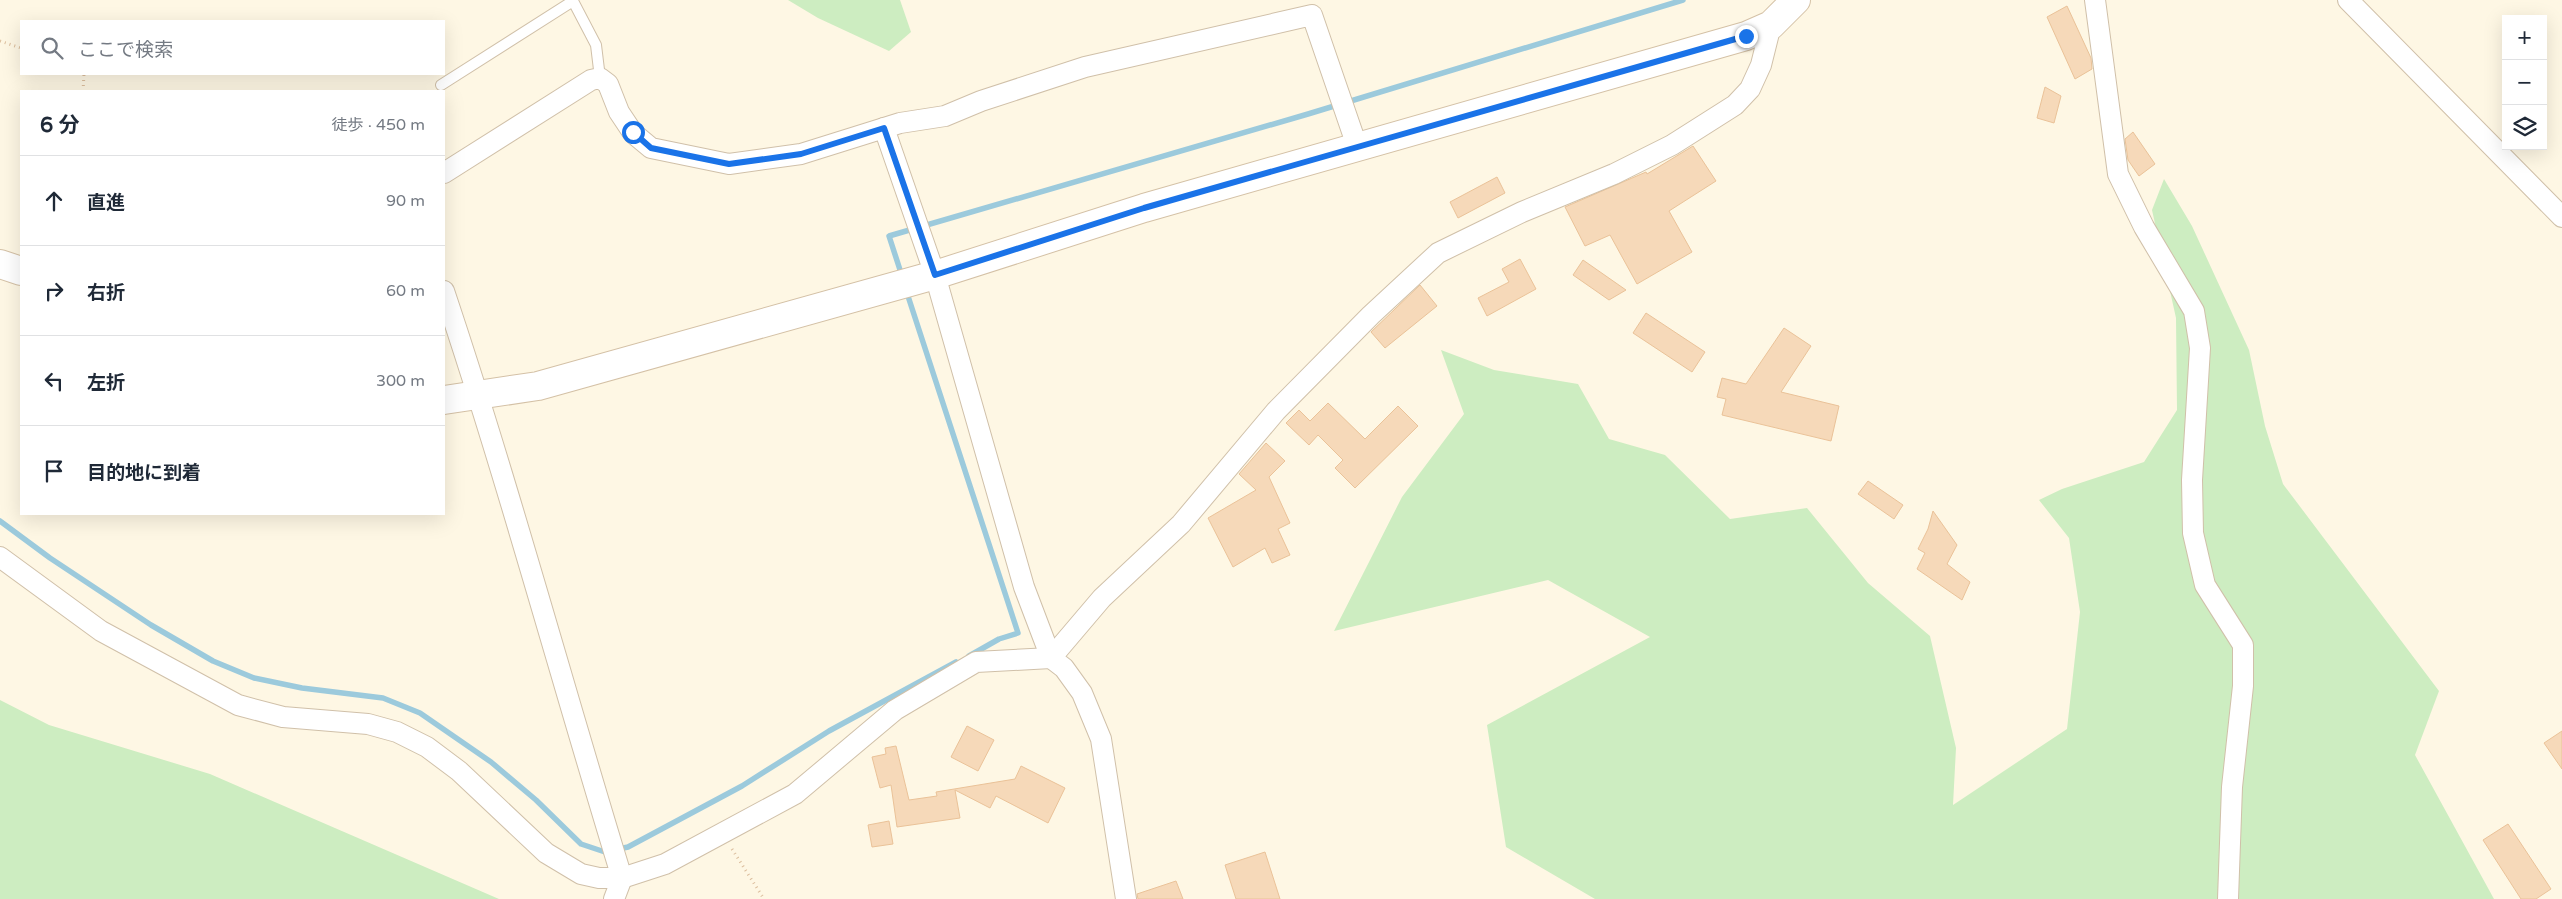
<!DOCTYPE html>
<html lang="ja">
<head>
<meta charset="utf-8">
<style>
	body { margin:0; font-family:"Varela Round","Noto Sans JP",sans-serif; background:#f6f6f7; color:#1f2937 }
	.controls { position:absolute; right:15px; top:15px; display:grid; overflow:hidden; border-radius:0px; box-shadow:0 5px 20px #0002 }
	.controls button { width:45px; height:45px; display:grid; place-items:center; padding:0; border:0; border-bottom:1px solid #e0e1e3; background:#fff; color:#1f2937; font:25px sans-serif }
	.stop { position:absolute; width:15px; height:15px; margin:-11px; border:4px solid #1a73e8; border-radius:50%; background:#fff }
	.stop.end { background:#1a73e8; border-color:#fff; box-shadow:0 1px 5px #0008 }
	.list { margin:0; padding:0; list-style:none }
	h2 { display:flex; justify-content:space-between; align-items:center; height:65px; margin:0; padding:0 20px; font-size:21px }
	h2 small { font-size:16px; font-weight:400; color:#747a83 }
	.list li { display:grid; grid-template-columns:32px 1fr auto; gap:15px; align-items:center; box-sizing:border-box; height:90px; padding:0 20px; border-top:1px solid #e0e1e3 }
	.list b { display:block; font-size:19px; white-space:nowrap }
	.list em { font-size:16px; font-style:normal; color:#747a83 }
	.icon { flex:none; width:28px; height:28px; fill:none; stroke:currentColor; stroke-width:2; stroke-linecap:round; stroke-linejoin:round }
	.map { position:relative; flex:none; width:2562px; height:899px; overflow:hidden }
	.search { position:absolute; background:#fff; box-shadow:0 5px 20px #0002; left:20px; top:20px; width:425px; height:55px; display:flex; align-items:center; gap:12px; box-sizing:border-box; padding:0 18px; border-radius:0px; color:#747a83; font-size:19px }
	.panel { position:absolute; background:#fff; box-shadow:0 5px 20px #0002; left:20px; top:90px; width:425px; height:425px; border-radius:0px }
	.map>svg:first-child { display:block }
</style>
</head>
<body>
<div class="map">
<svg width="2562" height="899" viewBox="0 0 2562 899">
	<rect width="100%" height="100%" fill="#fef7e4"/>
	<g fill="#cdedc1">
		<polygon points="788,0 900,0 911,32 889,51 818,18"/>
		<polygon points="2164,179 2192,226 2249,350 2265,426 2283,484 2439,691 2415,755 2494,899 1595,899 1506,847 1487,725 1650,637 1548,580 1334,631 1402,497 1464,414 1441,350 1494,370 1578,384 1609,439 1665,455 1730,519 1807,508 1868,583 1930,636 1956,748 1953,805 2067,729 2080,612 2069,538 2039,500 2062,489 2144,462 2177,410 2176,318 2152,210"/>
		<polygon points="0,700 49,725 210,774 499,899 0,899"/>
	</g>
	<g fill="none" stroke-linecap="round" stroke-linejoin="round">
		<g stroke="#9ccadc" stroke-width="5.5">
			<polyline points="902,276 889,236 1308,114 1683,0"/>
			<polyline points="906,290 1018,633 999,639 969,656"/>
			<polyline points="0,521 50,558 151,625 213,661 254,678 302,688 383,698 420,713 491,762 536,800 581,844 605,852 628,847 742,786 829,731 956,662"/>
		</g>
	</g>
	<g fill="#f6d9b9" stroke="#eac298">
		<polygon points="2067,6 2091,58 2092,69 2075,79 2047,17"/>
		<polygon points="2045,87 2061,96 2054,123 2037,118"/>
		<polygon points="2133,132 2155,164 2139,176 2128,160 2125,139"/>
		<polygon points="1693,146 1716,181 1669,211 1692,252 1637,284 1610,235 1585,246 1565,207 1646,172 1647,174"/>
		<polygon points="1497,177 1505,193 1458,218 1450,202"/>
		<polygon points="1520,259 1536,289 1487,316 1478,298 1509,282 1502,269"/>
		<polygon points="1583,260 1626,290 1609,300 1573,275"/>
		<polygon points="1420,285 1437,306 1385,348 1371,332"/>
		<polygon points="1646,313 1705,352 1692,372 1633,333"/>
		<polygon points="1784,328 1811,346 1781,392 1839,406 1831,441 1722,415 1726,399 1717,397 1722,378 1746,384"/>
		<polygon points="1328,403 1365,439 1398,406 1418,426 1355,488 1335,468 1343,460 1318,435 1309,445 1286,423 1299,410 1310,421"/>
		<polygon points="1266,443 1285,461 1269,477 1290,523 1278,529 1290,555 1272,563 1265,548 1233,567 1208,518 1256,490 1239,474"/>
		<polygon points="1868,481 1903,505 1894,519 1858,494"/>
		<polygon points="1933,511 1957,545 1947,564 1970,582 1962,600 1917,569 1925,553 1918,549 1928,529"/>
		<polygon points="967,726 994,740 978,771 951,757"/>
		<polygon points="2562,731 2562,769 2544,743"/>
		<polygon points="896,746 909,800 937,796 936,792 1015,779 1021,766 1065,788 1048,823 996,796 990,808 955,790 960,818 897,827 891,785 880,788 872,757 886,754 885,748"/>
		<polygon points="889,821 893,844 872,847 868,825"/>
		<polygon points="2508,824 2551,889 2536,899 2521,899 2483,840"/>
		<polygon points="1265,852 1280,899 1236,899 1225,865"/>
		<polygon points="1176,881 1183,899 1138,899 1137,894"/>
	</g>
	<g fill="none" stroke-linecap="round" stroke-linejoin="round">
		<g stroke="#d0c0a9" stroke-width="12">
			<polyline id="lane" points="441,85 573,1 596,45 600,78"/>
		</g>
		<g stroke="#d0c0a9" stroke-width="22">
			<g id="street">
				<polyline points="2095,0 2118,174 2144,227 2194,311 2200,348 2192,480 2193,533 2205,585 2243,645 2243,686 2232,787 2228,899"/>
				<polyline points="2348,0 2562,217"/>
				<polyline points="884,128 935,275 1024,587 1051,658 1064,668 1082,693 1101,739 1126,899"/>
				<polyline points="444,173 591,80 600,78 608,84 619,112 633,133 651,148 729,164 801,154 900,123 945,116 981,101 1085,67 1312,15 1358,149"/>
				<path d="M 444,291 C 509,485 562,683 622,878 L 614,899"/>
				<polyline points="0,557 101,631 238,705 283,717 368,724 397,732 427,747 459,771 546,853 581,874 599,878 622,878 665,864 795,794 895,710 976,662 1051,658 1102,598 1181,524 1276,411 1371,315 1438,253 1522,212 1614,174 1672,145 1735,105 1750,89 1761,65 1771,25"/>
			</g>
		</g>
		<g stroke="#d4c1a6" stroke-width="30">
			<g id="secondary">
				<polyline points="0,264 21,271"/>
				<polyline points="444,400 538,386 935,275 1144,208 1746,36 1771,25 1796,0"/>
			</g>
		</g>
		<g stroke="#dbbd9c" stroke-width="3" stroke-dasharray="1 4" stroke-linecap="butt">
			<polyline points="0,41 21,48"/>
			<polyline points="83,91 84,74"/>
			<polyline points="732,849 764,899"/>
		</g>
		<use href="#lane" stroke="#fff" stroke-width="10"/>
		<use href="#street" stroke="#fff" stroke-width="20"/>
		<use href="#secondary" stroke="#fff" stroke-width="28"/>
	</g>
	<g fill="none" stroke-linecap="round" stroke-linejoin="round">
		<polyline stroke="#1a73e8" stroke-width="6" points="633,132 651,148 729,164 801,154 884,128 935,275 1144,208 1746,36"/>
	</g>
</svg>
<div class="controls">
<button>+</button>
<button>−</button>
<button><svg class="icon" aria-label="layers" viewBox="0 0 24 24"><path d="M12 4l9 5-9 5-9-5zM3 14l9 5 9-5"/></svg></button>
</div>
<div class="stop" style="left:633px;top:132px"></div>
<div class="stop end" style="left:1746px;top:36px"></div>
<div class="search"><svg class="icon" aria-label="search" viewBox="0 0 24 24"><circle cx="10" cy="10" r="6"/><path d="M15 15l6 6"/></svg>ここで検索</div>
<section class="panel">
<h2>6 分<small>徒歩 · 450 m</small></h2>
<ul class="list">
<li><svg class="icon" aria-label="ahead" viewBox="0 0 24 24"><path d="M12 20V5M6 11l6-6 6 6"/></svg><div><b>直進</b></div><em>90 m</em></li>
<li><svg class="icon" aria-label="right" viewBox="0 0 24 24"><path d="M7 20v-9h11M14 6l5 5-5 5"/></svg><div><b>右折</b></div><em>60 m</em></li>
<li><svg class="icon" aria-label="left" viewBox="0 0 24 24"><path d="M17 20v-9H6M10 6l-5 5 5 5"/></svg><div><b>左折</b></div><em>300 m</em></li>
<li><svg class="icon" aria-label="arrive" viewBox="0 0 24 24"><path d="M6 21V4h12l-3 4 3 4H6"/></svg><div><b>目的地に到着</b></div></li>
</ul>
</section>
</div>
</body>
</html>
